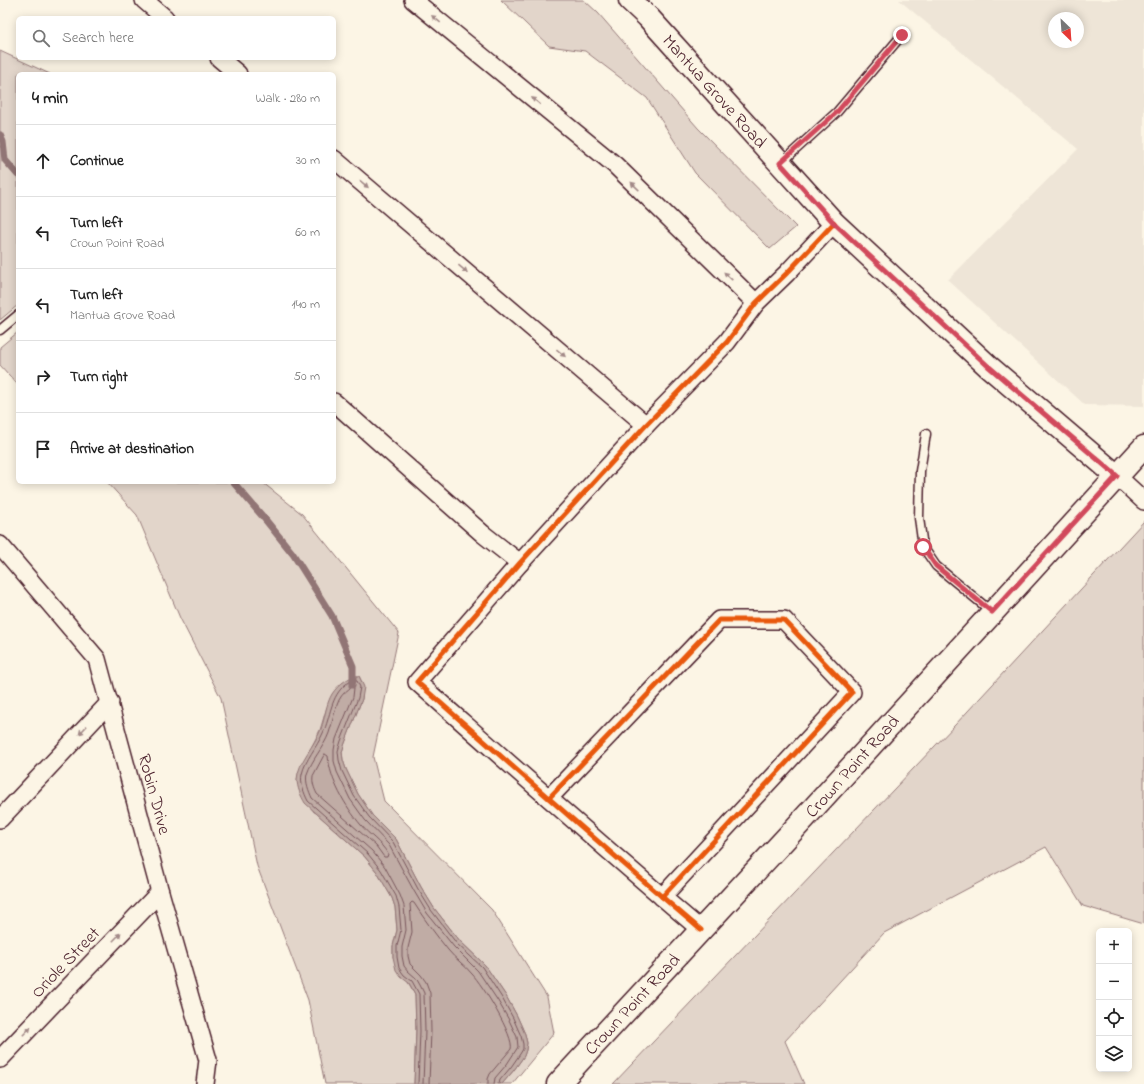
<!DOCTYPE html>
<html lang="en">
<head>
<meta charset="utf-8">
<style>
	body { margin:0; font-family:"Indie Flower",sans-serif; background:#f2f2f2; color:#222 }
	.controls { position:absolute; right:12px; bottom:12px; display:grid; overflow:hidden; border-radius:6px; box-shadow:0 2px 10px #0003 }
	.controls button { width:36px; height:36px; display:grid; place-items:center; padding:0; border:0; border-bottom:1px solid #e0e0e0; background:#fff; color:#222; font:20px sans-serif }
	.compass { position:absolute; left:1048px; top:12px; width:36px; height:36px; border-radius:50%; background:#fff; box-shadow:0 2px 10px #0003; rotate:155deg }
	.stop { position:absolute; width:12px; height:12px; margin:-9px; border:3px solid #d1495b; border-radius:50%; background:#fff }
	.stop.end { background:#d1495b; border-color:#fff; box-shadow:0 1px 4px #0008 }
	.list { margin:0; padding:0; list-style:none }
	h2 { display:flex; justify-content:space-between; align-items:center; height:52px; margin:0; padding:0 16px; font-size:17px }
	h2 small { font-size:13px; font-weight:400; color:#767676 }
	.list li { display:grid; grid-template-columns:26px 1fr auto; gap:12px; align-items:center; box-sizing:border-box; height:72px; padding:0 16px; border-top:1px solid #e0e0e0 }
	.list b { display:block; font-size:15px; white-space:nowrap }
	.list p { margin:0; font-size:13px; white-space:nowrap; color:#767676 }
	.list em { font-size:13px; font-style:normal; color:#767676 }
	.icon { flex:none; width:22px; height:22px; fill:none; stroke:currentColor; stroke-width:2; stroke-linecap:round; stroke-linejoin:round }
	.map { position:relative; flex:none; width:1144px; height:1084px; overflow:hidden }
	.search { position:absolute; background:#fff; box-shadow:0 2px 10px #0003; left:16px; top:16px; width:320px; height:44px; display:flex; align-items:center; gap:10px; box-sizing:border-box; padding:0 14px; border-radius:6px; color:#767676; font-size:15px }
	.panel { position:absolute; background:#fff; box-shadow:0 2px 10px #0003; left:16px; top:72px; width:320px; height:412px; border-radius:6px }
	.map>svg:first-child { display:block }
</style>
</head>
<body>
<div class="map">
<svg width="1144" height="1084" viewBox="0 0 1144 1084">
	<rect width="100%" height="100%" fill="#fcf5e5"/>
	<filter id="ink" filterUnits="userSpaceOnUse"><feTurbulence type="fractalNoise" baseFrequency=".025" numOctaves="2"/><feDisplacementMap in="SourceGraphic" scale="8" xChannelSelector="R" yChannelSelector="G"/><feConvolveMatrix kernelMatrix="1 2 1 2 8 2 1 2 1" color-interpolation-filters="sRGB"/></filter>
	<g filter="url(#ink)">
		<path fill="#eee5d7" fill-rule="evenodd" d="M 899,0 L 1144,0 L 1144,406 L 1085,405 L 948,280 L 1078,149 ZM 1054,18 L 1078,18 L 1078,42 L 1054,42 Z"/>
		<g fill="#e2d5ca" stroke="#967a7a">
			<polygon points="501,0 584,0 598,13 698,128 796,227 770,249 695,173 647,98 585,51 549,46"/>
			<polygon points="0,51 50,74 18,74 18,305 0,320"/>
			<polygon points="18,332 18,385 0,365 0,347"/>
			<polygon points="107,482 262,482 302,514 399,633 373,757 384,801 492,910 547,997 554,1033 512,1084 502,1084 514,1070 524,1056 526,1050 527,1043 525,1034 517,1016 506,996 485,965 460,941 434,908 421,887 396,839 372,815 358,794 346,769 343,760 342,752 345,743 362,699 361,680 359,676 354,676 327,707 320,730 299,772 297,780 300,792 314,812 316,813 365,857 377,872 392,898 395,907 397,930 393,946 393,957 415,994 416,1030 414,1084 325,1084 308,1000 257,866 221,698 180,618 137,515"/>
			<polygon points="1144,521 1144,924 1083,906 1046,847 884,933 785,1041 804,1084 613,1084 955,725"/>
		</g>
		<path fill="#c0aca5" stroke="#917474" d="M 354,676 L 359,676 L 364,687 L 362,699 L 345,743 L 342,752 L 343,760 L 346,769 L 358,794 L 372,815 L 396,839 L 421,887 L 434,908 L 460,941 L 485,965 L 506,996 L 517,1016 L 525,1034 L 527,1043 L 526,1050 L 524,1056 L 514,1070 L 502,1084 L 414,1084 L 416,1030 L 415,994 L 409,983 L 401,977 L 396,970 L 393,957 L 393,946 L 397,930 L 395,907 L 392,898 L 377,872 L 365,857 L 305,803 C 301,796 297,788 297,779 C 298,762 315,745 321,729 C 325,717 326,704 332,694 C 338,685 345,680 354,676 Z"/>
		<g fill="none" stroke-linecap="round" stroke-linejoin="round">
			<g stroke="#79575c" stroke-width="1">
				<path d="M 325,754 L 328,756 C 330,780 345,806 361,825 C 369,835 381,842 388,854 L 387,857 L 384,857 L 376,846 L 359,831 L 317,794 C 314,788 312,782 313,776 Z"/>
				<path d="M 418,1084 L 420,1031 L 419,994 L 412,981 L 404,975 L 399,968 L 397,957 L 397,946 L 401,930 L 399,907 L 396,896 L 381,870 L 368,854 L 308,801 C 304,793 300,783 302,774 C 305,760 317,747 323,733 C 331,716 330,697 346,684 C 350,682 353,680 357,681 L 360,687 L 358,698 L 341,741 L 338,751 L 339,760 L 342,771 L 354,796 L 369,817 L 393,842 L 418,889 L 431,910 L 457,944 L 482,967 L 502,998 L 513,1018 L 521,1036 L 523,1044 L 523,1049 L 520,1054 L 511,1067 L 500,1080 L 499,1084"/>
				<path d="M 423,1084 L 425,1031 L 424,993 L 420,985 L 416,978 L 408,971 L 404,966 L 402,956 L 402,947 L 406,930 L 404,906 L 400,895 L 385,867 L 372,851 L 312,798 C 309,791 305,782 307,774 C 312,759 324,747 329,733 C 333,722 334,710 339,700 C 342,694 347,690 352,687 L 354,688 L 353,697 L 336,739 L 334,750 L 334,761 L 337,772 L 350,799 L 365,820 L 389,845 L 414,891 L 427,913 L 454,947 L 478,971 L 498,1001 L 509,1020 L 517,1037 L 518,1047 L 507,1064 L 495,1078 L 494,1084"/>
				<path d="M 429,1084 L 431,1031 L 430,993 L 426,982 L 421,975 L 410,964 L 408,956 L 408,948 L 412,932 L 410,904 L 412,902 L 414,903 C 424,919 436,935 448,950 C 455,959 465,965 472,974 C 482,984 515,1037 511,1049 L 490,1074 L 488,1079 L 488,1084"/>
			</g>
			<g stroke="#917474" stroke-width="7">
				<polyline points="0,135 3,142 5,160 18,175"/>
				<polyline points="233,482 264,518 293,554 332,616 353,666 353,680 352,685"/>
			</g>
			<g stroke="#4a1f2b" stroke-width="11">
				<g id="lane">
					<polyline points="781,163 837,112 902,35"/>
					<polyline points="0,330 18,315"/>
					<polyline points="926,434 920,471 919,518 923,547 936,566 992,612"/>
				</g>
			</g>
			<g stroke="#4a1f2b" stroke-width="20">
				<g id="street">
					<polyline points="144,0 165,18"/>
					<polyline points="413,0 615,165 756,303"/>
					<polyline points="219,58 238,74"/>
					<polyline points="334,159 646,425"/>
					<polyline points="334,402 483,534 520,563"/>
					<polyline points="1117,476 1144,501"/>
					<polyline points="0,545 97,659 160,892 208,1060 205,1084"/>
					<polyline points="549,798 719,620 784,620 852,692 662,897"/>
					<polyline points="0,819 110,702"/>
					<path d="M 701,930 C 605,849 511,765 417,682 L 520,563 L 646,425 L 727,342 L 756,303 L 787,273 L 834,223"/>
					<polyline points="0,1059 160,892"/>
				</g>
			</g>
			<g stroke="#4a1f2b" stroke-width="25">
				<g id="secondary">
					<polyline points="630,0 648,17 834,223 988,366 1117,476"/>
					<polyline points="558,1084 789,835 1144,447"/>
				</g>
			</g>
			<use href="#lane" stroke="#fcf5e5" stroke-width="8"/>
			<use href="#street" stroke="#fcf5e5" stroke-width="17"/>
			<use href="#secondary" stroke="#fcf5e5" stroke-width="22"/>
			<g stroke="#fcf5e5" stroke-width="8">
				<g id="cycleway">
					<polyline points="549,798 719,620 784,620 852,692 662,897"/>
					<path d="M 701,930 C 605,849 511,765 417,682 L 520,563 L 646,425 L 727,342 L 756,303 L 787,273 L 834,223"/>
				</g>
			</g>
			<use href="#cycleway" stroke="#e8590c" stroke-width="5"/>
		</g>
		<defs><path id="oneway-solid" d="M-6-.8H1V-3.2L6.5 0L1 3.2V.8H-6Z"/></defs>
		<g fill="#a38a88">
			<use href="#oneway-solid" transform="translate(436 19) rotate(-141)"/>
			<use href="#oneway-solid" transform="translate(536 101) rotate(-141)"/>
			<use href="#oneway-solid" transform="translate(364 184) rotate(40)"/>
			<use href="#oneway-solid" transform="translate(635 186) rotate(-136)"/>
			<use href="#oneway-solid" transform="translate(463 269) rotate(40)"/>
			<use href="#oneway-solid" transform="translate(728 276) rotate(-136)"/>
			<use href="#oneway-solid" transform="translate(561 353) rotate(40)"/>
			<use href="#oneway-solid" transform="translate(83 730) rotate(133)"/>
			<use href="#oneway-solid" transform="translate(117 937) rotate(-46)"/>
			<use href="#oneway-solid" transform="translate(27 1031) rotate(-46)"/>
		</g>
	</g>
	<g fill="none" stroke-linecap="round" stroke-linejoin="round" filter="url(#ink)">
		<polyline stroke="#d1495b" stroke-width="5" points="902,35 837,112 780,163 834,223 988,366 1117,476 992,612 936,566 923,547"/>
	</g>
	<g text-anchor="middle" stroke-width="3" stroke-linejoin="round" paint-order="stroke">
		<g font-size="18" fill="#4a1f2b" stroke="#fcf5e5">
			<text transform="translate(715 91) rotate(48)" y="6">Mantua Grove Road</text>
			<text transform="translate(852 766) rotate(-48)" y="6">Crown Point Road</text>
			<text transform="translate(155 794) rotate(75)" y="6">Robin Drive</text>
			<text transform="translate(65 962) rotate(-46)" y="6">Oriole Street</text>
			<text transform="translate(632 1004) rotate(-47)" y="6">Crown Point Road</text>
		</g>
	</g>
</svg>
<div class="controls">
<button>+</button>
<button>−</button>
<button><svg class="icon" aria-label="locate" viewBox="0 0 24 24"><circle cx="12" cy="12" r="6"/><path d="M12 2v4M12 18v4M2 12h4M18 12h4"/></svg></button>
<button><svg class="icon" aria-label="layers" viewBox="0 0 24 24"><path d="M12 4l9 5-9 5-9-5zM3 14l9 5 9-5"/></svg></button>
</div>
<svg class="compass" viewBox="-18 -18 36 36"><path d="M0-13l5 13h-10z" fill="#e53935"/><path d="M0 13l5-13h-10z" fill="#767676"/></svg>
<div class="stop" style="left:923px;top:547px"></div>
<div class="stop end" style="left:902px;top:35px"></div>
<div class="search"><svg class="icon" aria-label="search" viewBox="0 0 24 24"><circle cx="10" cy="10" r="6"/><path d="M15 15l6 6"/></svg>Search here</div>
<section class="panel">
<h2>4 min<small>Walk · 280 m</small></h2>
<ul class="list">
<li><svg class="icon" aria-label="ahead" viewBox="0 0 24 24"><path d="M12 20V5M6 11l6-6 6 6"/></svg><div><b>Continue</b></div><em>30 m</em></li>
<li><svg class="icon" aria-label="left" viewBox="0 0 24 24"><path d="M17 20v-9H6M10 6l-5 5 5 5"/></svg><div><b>Turn left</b><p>Crown Point Road</p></div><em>60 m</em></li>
<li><svg class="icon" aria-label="left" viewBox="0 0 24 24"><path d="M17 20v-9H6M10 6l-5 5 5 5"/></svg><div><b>Turn left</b><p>Mantua Grove Road</p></div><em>140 m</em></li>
<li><svg class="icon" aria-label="right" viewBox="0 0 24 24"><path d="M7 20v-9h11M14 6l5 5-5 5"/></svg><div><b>Turn right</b></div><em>50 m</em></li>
<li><svg class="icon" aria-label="arrive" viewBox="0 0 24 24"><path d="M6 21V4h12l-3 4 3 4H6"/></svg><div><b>Arrive at destination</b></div></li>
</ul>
</section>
</div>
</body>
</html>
